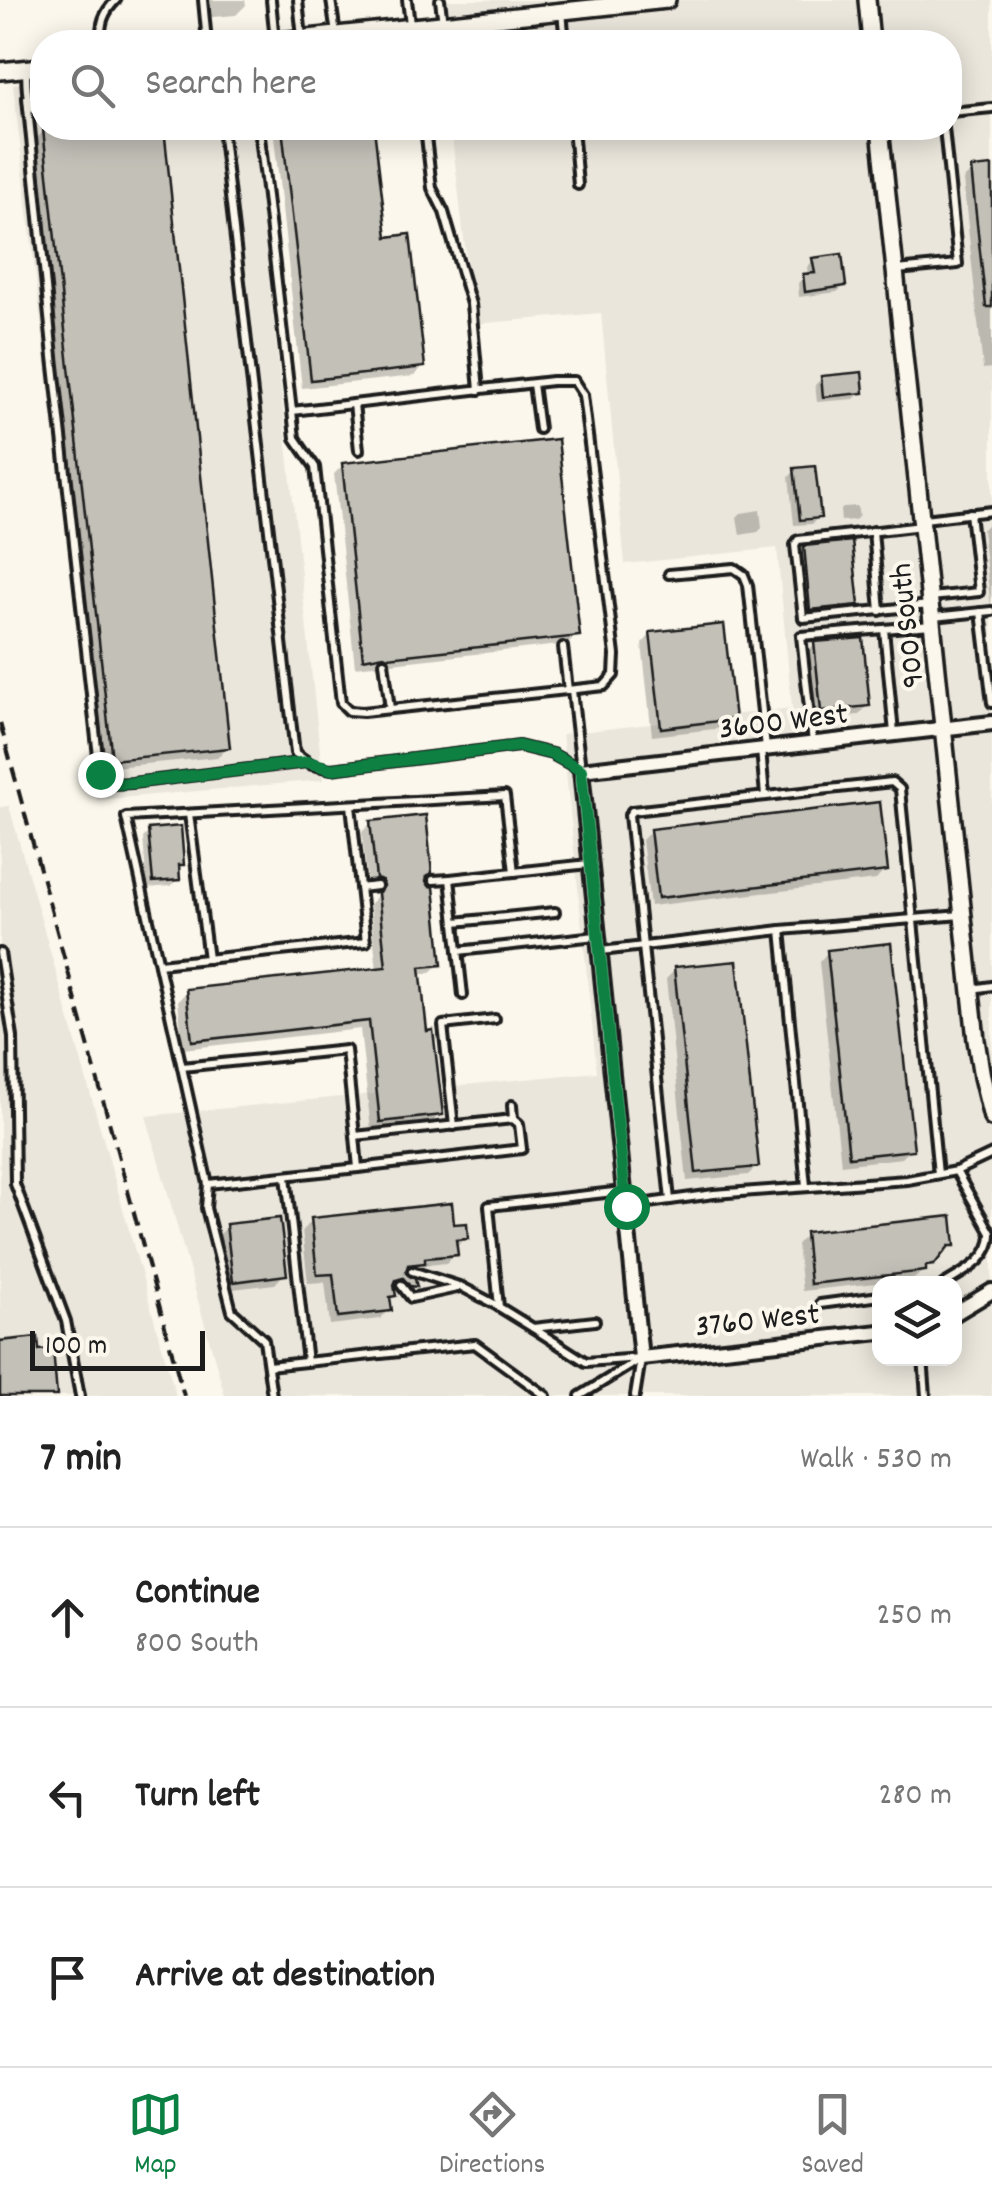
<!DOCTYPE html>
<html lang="en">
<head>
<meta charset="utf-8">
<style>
	body { margin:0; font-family:Dekko,sans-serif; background:#f6f6f6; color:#222 }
	.controls { position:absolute; right:30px; bottom:30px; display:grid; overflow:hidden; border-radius:20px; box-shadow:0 5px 25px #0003 }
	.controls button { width:90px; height:90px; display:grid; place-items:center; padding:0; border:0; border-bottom:2px solid #e0e0e0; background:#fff; color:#222; font:50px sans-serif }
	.scale { position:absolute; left:30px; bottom:25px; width:175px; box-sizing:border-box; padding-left:10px; border:5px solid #1c1c1c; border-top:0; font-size:28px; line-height:35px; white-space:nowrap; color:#1c1c1c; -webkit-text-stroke:8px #fbf7ec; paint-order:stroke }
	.stop { position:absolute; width:30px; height:30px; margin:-22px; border:8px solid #0b8043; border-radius:50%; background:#fff }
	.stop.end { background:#0b8043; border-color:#fff; box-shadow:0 2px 10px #0008 }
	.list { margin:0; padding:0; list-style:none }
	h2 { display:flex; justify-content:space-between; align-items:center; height:130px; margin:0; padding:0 40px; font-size:42px }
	h2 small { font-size:32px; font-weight:400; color:#767676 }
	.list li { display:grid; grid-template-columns:65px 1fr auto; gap:30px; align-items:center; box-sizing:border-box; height:180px; padding:0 40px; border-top:2px solid #e0e0e0 }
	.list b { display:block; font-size:38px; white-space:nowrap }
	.list p { margin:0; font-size:32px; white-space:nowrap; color:#767676 }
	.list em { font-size:32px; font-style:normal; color:#767676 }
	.icon { flex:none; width:55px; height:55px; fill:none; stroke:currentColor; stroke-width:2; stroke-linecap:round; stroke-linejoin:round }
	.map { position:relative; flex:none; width:992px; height:1396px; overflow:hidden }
	.search { position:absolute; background:#fff; box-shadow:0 5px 25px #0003; left:30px; right:30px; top:30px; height:110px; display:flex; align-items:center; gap:25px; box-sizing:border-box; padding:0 35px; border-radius:40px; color:#767676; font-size:38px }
	.sheet { height:670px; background:#fff }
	nav { display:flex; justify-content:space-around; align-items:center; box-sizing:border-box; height:140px; border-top:2px solid #e0e0e0; background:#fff; font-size:28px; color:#767676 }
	nav a { display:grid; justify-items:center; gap:5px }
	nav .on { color:#0b8043 }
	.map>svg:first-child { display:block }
</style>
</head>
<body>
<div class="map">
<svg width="992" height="1396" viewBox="0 0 992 1396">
	<rect width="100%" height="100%" fill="#fbf7ec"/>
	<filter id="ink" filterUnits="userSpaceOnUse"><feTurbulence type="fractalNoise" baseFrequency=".01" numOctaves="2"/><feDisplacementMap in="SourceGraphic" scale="20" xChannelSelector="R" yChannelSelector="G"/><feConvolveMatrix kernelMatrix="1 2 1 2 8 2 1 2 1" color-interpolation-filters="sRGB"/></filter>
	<g filter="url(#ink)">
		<g fill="#eae6dc" fill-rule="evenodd">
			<path d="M 436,0 L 992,0 L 992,1396 L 225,1396 L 146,1116 L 597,1072 L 562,734 L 792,708 L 777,548 L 625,564 L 601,313 L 474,324 L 451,128 L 950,128 L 950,42 L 441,42 ZM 880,1284 L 954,1284 L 954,1358 L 880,1358 Z"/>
			<polygon points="42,80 42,128 253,128 323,780 97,800 13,84"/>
			<polygon points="9,806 176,1396 0,1396 0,807"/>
		</g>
		<g fill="#0003">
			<polygon points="200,0 245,0 246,5 236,15 202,18"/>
			<polygon points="75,128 162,128 227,747 218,757 103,768 35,140 44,131"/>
			<polygon points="273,128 372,128 385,240 423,366 414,376 302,388"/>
			<polygon points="992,169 992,368 983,369 963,180 972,171"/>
			<polygon points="814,260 844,286 837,292 799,297 798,283 804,277 808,276 807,267"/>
			<polygon points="822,378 861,392 854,399 817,402 815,385"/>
			<polygon points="343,465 577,635 568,644 355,667 334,474"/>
			<polygon points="796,470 818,517 812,524 794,525 789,477"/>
			<polygon points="857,506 859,516 855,520 841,521 840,511 844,507"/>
			<polygon points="760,510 762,528 758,532 740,535 737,517 741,513"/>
			<polygon points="990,522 992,522 991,608 982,530"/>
			<polygon points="805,549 856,604 850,611 805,616 798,555"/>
			<polygon points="651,634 732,718 723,728 652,736 642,644"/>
			<polygon points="815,644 868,705 859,715 813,719 806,653"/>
			<polygon points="371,823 425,878 440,964 430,973 418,974 425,1034 440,1114 431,1123 371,1130 360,1029 183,1049 178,1001 187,991 377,971 370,904 376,897 373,890 368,888 362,832"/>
			<polygon points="651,831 885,870 876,880 650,906 642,840"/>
			<polygon points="149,832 182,864 176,869 177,879 171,886 147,888 143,838"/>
			<polygon points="828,952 911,1149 902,1158 841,1165 819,962"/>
			<polygon points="675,970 757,1166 748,1175 687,1181 666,979"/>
			<polygon points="312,1221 452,1227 466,1238 455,1248 456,1254 446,1263 419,1266 414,1272 404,1272 415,1286 406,1295 401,1294 393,1286 393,1296 388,1301 389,1310 380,1319 330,1325 325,1282 308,1283 302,1230"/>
			<polygon points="227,1227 284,1274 275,1284 224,1290 218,1236"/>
			<polygon points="806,1235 952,1245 914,1279 802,1291 797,1244"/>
		</g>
		<g fill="#c3c0b8" stroke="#1c1c1c" stroke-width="2.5">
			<polygon points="53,128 164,128 230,748 112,760 43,129"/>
			<polygon points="282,128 374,128 387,237 410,234 425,367 311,380"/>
			<polygon points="992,166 992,307 986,307 971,168"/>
			<polygon points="842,254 846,286 805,292 803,274 815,273 812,258"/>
			<polygon points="862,372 864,393 823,397 821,376"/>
			<polygon points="558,439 580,636 388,657 384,655 363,659 342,463"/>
			<polygon points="815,466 821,518 800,520 794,468"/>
			<polygon points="852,541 859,605 810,610 804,546"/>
			<polygon points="724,624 735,719 661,728 650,632"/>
			<polygon points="863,638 870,706 821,711 814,642"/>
			<polygon points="880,802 888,871 658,898 650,829"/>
			<polygon points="426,815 432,873 427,876 426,881 429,886 434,887 442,965 420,967 427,1031 433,1030 443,1115 380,1122 369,1021 192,1041 186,989 386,967 378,893 384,886 382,881 376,879 370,821"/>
			<polygon points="181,826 184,865 179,865 180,880 153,882 148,829"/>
			<polygon points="891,943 914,1150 849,1157 827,950"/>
			<polygon points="737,961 759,1167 696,1173 674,967"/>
			<polygon points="452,1203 454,1224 467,1223 468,1239 456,1240 458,1255 425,1258 425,1263 408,1265 406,1273 415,1279 417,1287 410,1286 403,1278 396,1280 394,1285 396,1296 390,1297 392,1311 338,1317 333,1274 317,1275 311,1218"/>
			<polygon points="952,1216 955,1246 949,1246 934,1265 926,1266 926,1271 810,1284 805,1232"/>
			<polygon points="280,1218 287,1275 233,1282 226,1224"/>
			<polygon points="38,1337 39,1350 53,1349 57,1396 0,1396 0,1341"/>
		</g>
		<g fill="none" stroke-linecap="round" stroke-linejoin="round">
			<g stroke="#1c1c1c" stroke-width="14">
				<g id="service">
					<polyline points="203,0 207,42"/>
					<polyline points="271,0 275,41"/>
					<polyline points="298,0 302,38"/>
					<polyline points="331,0 336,34"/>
					<polyline points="407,0 410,24"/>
					<polyline points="440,0 443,23"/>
					<polyline points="562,12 565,42"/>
					<polyline points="415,28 416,42"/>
					<path d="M 101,42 C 100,24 103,13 116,0"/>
					<path d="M 26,69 C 27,85 24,102 38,113 L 42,112"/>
					<polyline points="27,98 53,357 100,774 104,782 113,784 132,783 307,762"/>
					<polyline points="950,112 992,108"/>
					<polyline points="222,128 295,753 312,765 331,769 519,746 552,754 581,770"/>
					<polyline points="259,128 292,411 295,438 315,467 341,703 349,711 363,712 604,686 614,675 615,655 583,395 574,381 552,381 292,411"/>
					<polyline points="425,128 432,188 444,212 471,304 479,390"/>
					<polyline points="573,128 578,185"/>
					<polyline points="897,270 958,264 944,128"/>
					<polyline points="533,384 539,429"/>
					<polyline points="354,404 359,450"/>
					<polyline points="924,519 992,511"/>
					<polyline points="922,526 798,540 795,545 803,618 929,605"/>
					<polyline points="873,531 880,611"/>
					<polyline points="669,574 734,568 744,575 748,585 766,748"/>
					<polyline points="931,597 979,592 970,513"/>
					<polyline points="981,612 992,703"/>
					<polyline points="933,617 992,611"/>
					<polyline points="884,629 894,733"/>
					<polyline points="563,647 568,690"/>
					<polyline points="384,662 390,709"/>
					<polyline points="572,690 581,769"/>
					<polyline points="813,743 801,636 931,625"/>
					<polyline points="761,749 765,796"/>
					<polyline points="189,814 208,959"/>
					<polyline points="433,880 450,879"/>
					<polyline points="360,888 377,886"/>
					<polyline points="455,922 555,912"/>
					<polyline points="781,930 806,1186"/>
					<polyline points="458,951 596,936"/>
					<polyline points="601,951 781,930 961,915"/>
					<polyline points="0,953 13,1037 15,1184 66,1321 80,1396"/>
					<polyline points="159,964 366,942 351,805"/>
					<polyline points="972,989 992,986"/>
					<polyline points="463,995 450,879 514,872"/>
					<polyline points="182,1067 346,1050 355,1136"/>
					<polyline points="512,1105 513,1119"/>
					<polyline points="454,1126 443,1025 495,1019"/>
					<polyline points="358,1168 522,1149 519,1124 513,1119 355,1136 358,1168 208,1184 126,817 505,796 514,872 589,864"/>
					<polyline points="956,1171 992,1154"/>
					<polyline points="286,1176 307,1362"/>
					<polyline points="208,1184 206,1208 232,1311 264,1340 272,1396"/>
					<polyline points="670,1200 629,815 632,811 892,782 900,789 938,1174"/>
					<path d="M 626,1206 L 714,1194 L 907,1180 L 956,1171 L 991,1233 C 992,1259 964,1272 944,1284"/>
					<polyline points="412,1271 462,1287 498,1306"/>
					<polyline points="401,1285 411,1298 457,1288"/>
					<polyline points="820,1304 880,1296"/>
					<polyline points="595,1321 533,1328 499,1307 489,1206 623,1191"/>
					<polyline points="533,1328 586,1362 640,1358"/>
					<polyline points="923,1358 926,1396"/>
					<polyline points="268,1366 475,1344 546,1396"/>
					<polyline points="580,1396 640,1359"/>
					<polyline points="635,1396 641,1359"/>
				</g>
			</g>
			<g stroke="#1c1c1c" stroke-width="20">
				<g id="minor">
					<polyline points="954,1314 992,1291"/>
					<polyline points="880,1332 641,1358 581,770 992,723"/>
				</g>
			</g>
			<g stroke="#1c1c1c" stroke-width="22">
				<g id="tertiary">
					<polyline points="867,0 871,42"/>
					<polyline points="270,42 667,0"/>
					<polyline points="0,71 42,67"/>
					<polyline points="880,128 976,1040 982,1077 992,1118"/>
				</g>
			</g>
			<use href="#service" stroke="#fbf7ec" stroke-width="6"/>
			<use href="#minor" stroke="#fbf7ec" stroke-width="12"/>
			<use href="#tertiary" stroke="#fbf7ec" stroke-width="15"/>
			<polyline stroke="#1c1c1c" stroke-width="4" stroke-dasharray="15 8" stroke-linecap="butt" points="0,723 184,1396"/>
		</g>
	</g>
	<g fill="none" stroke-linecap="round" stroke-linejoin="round" filter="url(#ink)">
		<polyline stroke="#0b8043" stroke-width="12" points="100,774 104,782 113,784 132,783 308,762 331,769 519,746 552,754 581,770 626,1206"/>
	</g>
	<g text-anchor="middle" stroke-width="8" stroke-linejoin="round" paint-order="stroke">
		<g font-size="32" fill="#1c1c1c" stroke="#fbf7ec">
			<text transform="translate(905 626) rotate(-96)" y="11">900 South</text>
			<text transform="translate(783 719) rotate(-7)" y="11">3600 West</text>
			<text transform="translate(757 1318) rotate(-6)" y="11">3760 West</text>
		</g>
	</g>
</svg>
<div class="controls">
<button><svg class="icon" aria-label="layers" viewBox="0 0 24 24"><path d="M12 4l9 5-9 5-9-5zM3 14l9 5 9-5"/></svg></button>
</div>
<div class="scale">100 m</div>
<div class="stop" style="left:626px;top:1206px"></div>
<div class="stop end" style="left:100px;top:774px"></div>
<div class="search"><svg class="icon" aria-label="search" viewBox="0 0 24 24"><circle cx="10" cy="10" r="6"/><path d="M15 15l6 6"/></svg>Search here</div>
</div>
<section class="sheet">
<h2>7 min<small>Walk · 530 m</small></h2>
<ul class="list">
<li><svg class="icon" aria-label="ahead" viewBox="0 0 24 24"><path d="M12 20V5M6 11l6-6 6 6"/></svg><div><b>Continue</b><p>800 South</p></div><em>250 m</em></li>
<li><svg class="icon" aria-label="left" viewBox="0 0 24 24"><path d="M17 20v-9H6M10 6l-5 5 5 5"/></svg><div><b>Turn left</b></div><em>280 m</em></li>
<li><svg class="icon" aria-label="arrive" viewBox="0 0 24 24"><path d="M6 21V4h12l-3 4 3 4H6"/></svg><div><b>Arrive at destination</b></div></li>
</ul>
</section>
<nav>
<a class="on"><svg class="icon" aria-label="map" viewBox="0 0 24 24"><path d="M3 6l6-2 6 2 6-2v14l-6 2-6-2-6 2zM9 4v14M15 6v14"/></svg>Map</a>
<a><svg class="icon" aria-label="directions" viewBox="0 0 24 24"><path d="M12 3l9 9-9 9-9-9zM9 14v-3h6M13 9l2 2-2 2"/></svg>Directions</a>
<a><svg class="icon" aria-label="saved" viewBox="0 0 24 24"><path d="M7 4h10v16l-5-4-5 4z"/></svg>Saved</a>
</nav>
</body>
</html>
